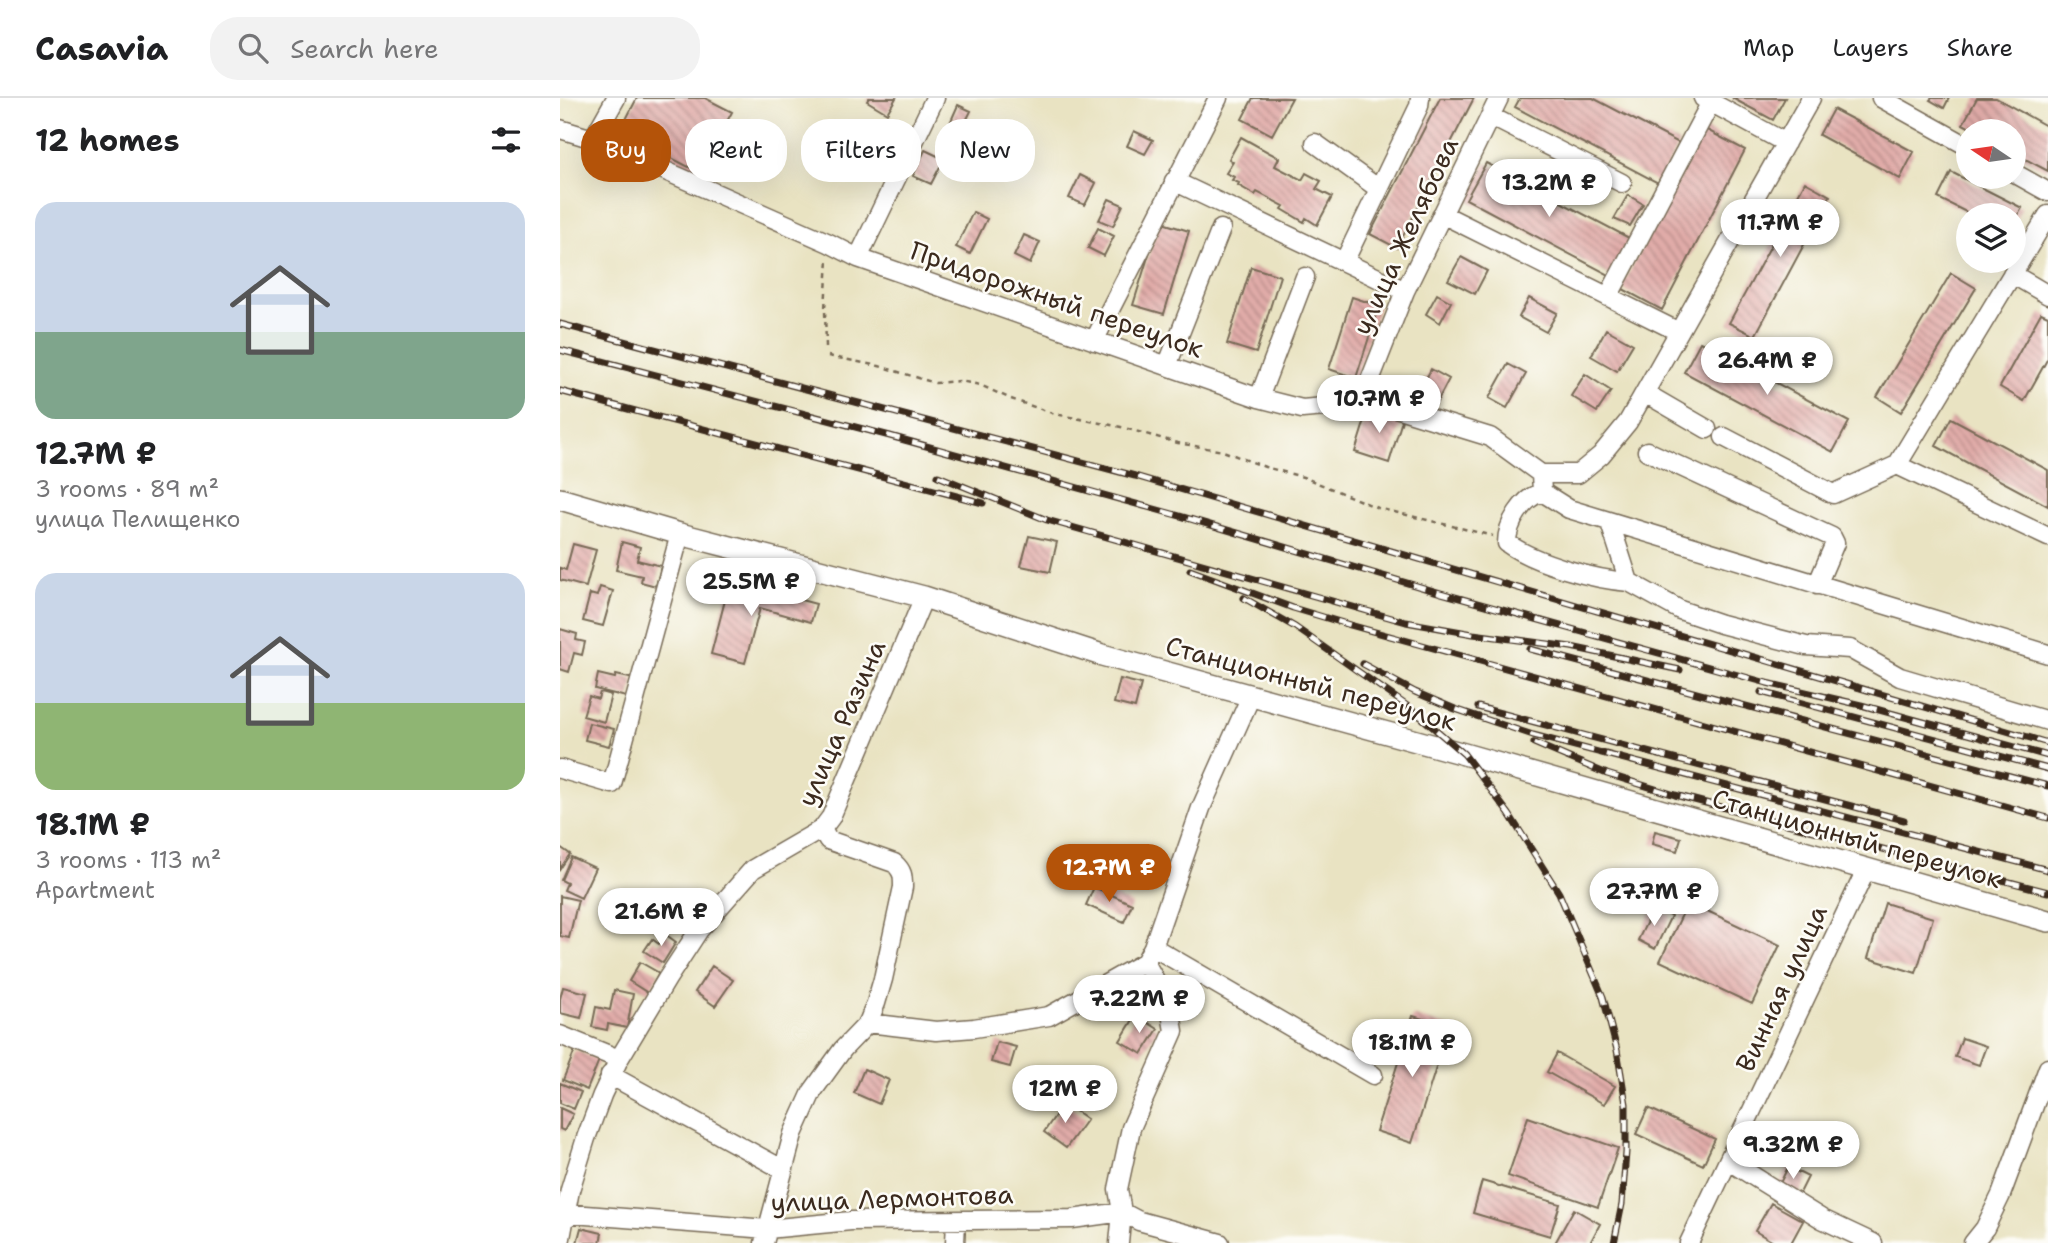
<!DOCTYPE html>
<html lang="en">
<head>
<meta charset="utf-8">
<style>
  body { margin:0; font-family:"Shantell Sans",sans-serif; background:#f2f2f2; color:#202124; height:100vh; display:flex; flex-direction:column; font-size:26px; white-space:nowrap }
  * { box-sizing:border-box; margin:0 }
  p { font-size:23px; color:#757577 }
  .icon { flex:none; width:38px; height:38px; fill:none; stroke:currentColor; stroke-width:2; stroke-linecap:round; stroke-linejoin:round }
  .map { position:relative; flex:1; overflow:hidden }
  .side { display:flex; flex-direction:column; background:#fff; width:560px }
  .side>* { flex:none }
  .top-card { position:absolute; left:21px; top:21px; width:665px; height:63px; display:flex; gap:14px }
  .needle { width:46px; rotate:283deg }
  .fabs { position:absolute; left:1396px; top:21px; display:grid; gap:14px }
  .fabs a { display:grid; place-items:center; width:70px; height:70px; border-radius:50%; background:#fff; box-shadow:0 7px 28px #0002; font-size:35px }
  .price { position:absolute; translate:-50% -60px; padding:0 16px; border-radius:24px; background:#fff; color:#222; font-size:23px; line-height:46px; filter:drop-shadow(0 2px 4px #0008) }
  .price::after { content:''; position:absolute; left:50%; top:42px; width:21px; height:16px; margin-left:-10px; background:inherit; clip-path:polygon(0 0,100% 0,50% 100%) }
  .price.active { background:#b45309; color:#fff }
  ul { padding:0; list-style:none }
  li { display:grid; align-content:center; gap:14px; height:371px; padding:0 35px }
  li span { display:grid; place-items:center; height:217px; border-radius:21px; color:#555 }
  li>.icon { margin-inline-start:auto }
  span .icon { width:126px; height:126px; fill:#fffc; stroke-width:1 }
  li b { font-size:30px }
  h2 { display:flex; justify-content:space-between; align-items:center; height:84px; padding:0 35px; font-size:30px }
  .pill { padding:0 24px; border-radius:28px; background:#fff; box-shadow:0 7px 28px #0002; font-size:24px; line-height:63px }
  .pill.active { background:#b45309; color:#fff }
  header { display:flex; align-items:center; gap:42px; box-sizing:border-box; height:98px; padding:0 35px; background:#fff; border-bottom:2px solid #e0e0e0 }
  header strong { font-size:33px }
  nav { display:flex; gap:38px; margin-inline-start:auto; font-size:24px }
  .search { width:490px; height:63px; background:#f2f2f2; display:flex; align-items:center; gap:18px; box-sizing:border-box; padding:0 24px; border-radius:28px; color:#757577; font-size:26px }
  main { display:flex; flex:1; min-height:0 }
  .map>svg:first-child { display:block }
  .building { fill:url(#building-back-hatch) }
  .lines { fill:none; stroke-linecap:round; stroke-linejoin:round }
  .minor-casing { stroke:#786b57; stroke-width:21 }
  .major-casing { stroke:#786b57; stroke-width:24 }
  .path { stroke:#786b57; stroke-width:2.5; stroke-dasharray:5 5; stroke-linecap:butt }
  .minor { stroke:#fff; stroke-width:18 }
  .major { stroke:#fff; stroke-width:21 }
  .rail-casing { stroke:#3b2a1e; stroke-width:7 }
  .rail { stroke:#fdfcf7; stroke-width:4.5; stroke-dasharray:13; stroke-linecap:butt }
  .labels { text-anchor:middle; dominant-baseline:central; stroke-width:5; stroke-linejoin:round; paint-order:stroke }
  .street-label { font-size:26px; fill:#3b2a1e; stroke:#fdfcf7 }
</style>
</head>
<body>
<header>
<strong>Casavia</strong>
<div class="search"><svg class="icon" aria-label="search" viewBox="0 0 24 24"><circle cx="10" cy="10" r="6"/><path d="M15 15l6 6"/></svg>Search here</div>
<nav><a>Map</a><a>Layers</a><a>Share</a></nav>
</header>
<main>
<section class="side">
<h2>12 homes<svg class="icon" aria-label="filters" viewBox="0 0 24 24"><path d="M4 7h16M4 17h16"/><circle cx="9" cy="7" r="2"/><circle cx="15" cy="17" r="2"/></svg></h2>
<ul>
<li><span style="background:linear-gradient(#c9d6e8 60%,#7fa58c 0)"><svg class="icon" aria-label="home" viewBox="0 0 24 24"><path d="M3 11l9-7 9 7M6 9v11h12V9"/></svg></span><div><b>12.7M ₽</b><p>3 rooms · 89 m²</p><p>улица Пелищенко</p></div></li>
<li><span style="background:linear-gradient(#c9d6e8 60%,#8fb573 0)"><svg class="icon" aria-label="home" viewBox="0 0 24 24"><path d="M3 11l9-7 9 7M6 9v11h12V9"/></svg></span><div><b>18.1M ₽</b><p>3 rooms · 113 m²</p><p>Apartment</p></div></li>
</ul>
</section>
<div class="map">
<svg width="1488" height="1145" viewBox="0 0 1488 1145">
  <defs>
    <pattern id="building-back-hatch" width="6" height="6" patternUnits="userSpaceOnUse" patternTransform="scale(1.75)"><rect width="6" height="6" fill="#e1aca9"/><path d="M-1 5l2 2M0 0l6 6M5-1l2 2" fill="none" stroke="#b88c89"/></pattern>
  </defs>
  <rect width="100%" height="100%" fill="#fdfcf7"/>
  <filter id="ink" filterUnits="userSpaceOnUse"><feTurbulence type="fractalNoise" baseFrequency=".0143" numOctaves="2"/><feDisplacementMap in="SourceGraphic" scale="14" xChannelSelector="R" yChannelSelector="G"/><feConvolveMatrix kernelMatrix="1 2 1 2 8 2 1 2 1" color-interpolation-filters="sRGB"/></filter>
  <filter id="wash" filterUnits="userSpaceOnUse"><feTurbulence type="fractalNoise" baseFrequency=".00686" numOctaves="4" result="noise"/><feDisplacementMap in="SourceGraphic" scale="28" xChannelSelector="R" yChannelSelector="G"/><feGaussianBlur stdDeviation="1.57" result="paint"/><feColorMatrix in="noise" values="0 0 0 0 0 0 0 0 0 0 0 0 0 0 0 0 0 1.4 0 .05"/><feComposite in="paint" operator="in"/></filter>
  <g filter="url(#wash)">
    <rect width="100%" height="100%" fill="#e9e3c2"/>
    <g id="blocks">
      <path class="building" d="M77,0H145L172,14L140,75L60,33Z
        M309,0H336L327,15L307,3Z
        M693,0H732L712,37L682,21Z
        M880,0H914L837,150L810,136Z
        M960,0H1033L1119,45L1098,85L955,9Z
        M1172,0H1225L1213,22Z
        M1372,0H1389L1384,10L1370,2Z
        M1417,0H1436L1488,29V73L1454,55V33H1416L1403,26Z
        M398,7L411,13L402,31L390,25Z
        M1273,11L1354,54L1340,81L1259,37Z
        M1145,31L1185,52L1102,212L1061,190Z
        M574,33L593,42L585,56L567,48Z
        M681,39L719,60L715,68L742,82L746,75L761,83L756,91L772,99L757,127L746,120L744,124L722,111L724,108L697,94L695,97L678,87L679,85L672,82L674,79L666,75L673,64L669,61Z
        M409,43L425,50L419,63L404,55Z
        M365,52L384,61L371,86L353,78Z
        M926,65L1071,141L1051,178L906,101Z
        M1391,74L1462,110L1454,124V117H1412L1378,100Z
        M520,77L536,85L525,107L509,100Z
        M1245,84L1270,98L1195,238L1169,225Z
        M1068,97L1083,106L1070,128L1054,121Z
        M549,101L563,107L553,128L539,122Z
        M413,114L427,121L410,156L396,149Z
        M599,124L629,133L604,216L573,207Z
        M538,130L554,138L544,158L528,150Z
        M464,137L480,144L470,166L454,158Z
        M901,159L927,173L915,196L888,182Z
        M691,169L720,178L696,255L667,246Z
        M1391,175L1416,190L1341,314L1317,299Z
        M877,196L891,204L880,225L866,216Z
        M792,199L819,208L796,280L769,271Z
        M969,200L997,215L986,234L959,219Z
        M1481,215L1488,218V260L1464,303L1440,289Z
        M1046,231L1073,246L1057,273L1031,258Z
        M1140,244L1289,324L1273,354L1124,274Z
        M948,266L966,276L947,310L929,300Z
        M871,271L889,281L876,306L858,296Z
        M1025,276L1051,293L1037,314L1011,298Z
        M809,309L843,319L829,365L795,354Z
        M1391,320L1488,372V408L1376,348Z
        M469,438L497,444L490,474L461,468Z
        M62,444L80,449L77,462L101,468L96,488L81,484L82,478L56,472Z
        M13,446L36,452L26,489L0,482V470L6,472Z
        M170,483L256,506L251,524L200,510L185,565L151,556Z
        M40,489L53,493L43,528L23,523L30,496L37,498Z
        M0,531L17,536L16,542L25,544L22,557L14,555L9,574L0,571Z
        M38,576L55,580L56,577L74,581L70,600L35,591Z
        M560,581L581,586L575,610L554,605Z
        M40,594L51,597L44,624L23,618L29,598L38,601Z
        M29,625L54,631L49,648L25,642Z
        M1095,733L1121,740L1117,753L1092,746Z
        M0,749L10,756L0,771Z
        M11,759L35,770L21,800L4,792L7,785L1,782Z
        M534,789L572,806L564,824L526,807Z
        M0,798L18,802L9,840L0,838Z
        M1128,804L1220,847L1192,906L1100,863Z
        M1325,805L1373,820L1356,875L1308,860Z
        M1094,809L1111,818L1095,851L1078,842Z
        M105,836L116,844L103,865L84,853L92,841L99,846Z
        M80,864L99,875L88,895L69,883Z
        M152,868L173,882L155,908L135,894Z
        M3,889L27,895L21,920L0,915V901Z
        M54,892L73,896L67,930L48,926L47,932L32,929L36,909L50,912Z
        M576,917L598,931L582,956L560,943Z
        M853,918L889,929L852,1045L816,1033Z
        M1402,940L1426,948L1419,967L1395,959Z
        M437,944L456,949L450,969L431,964Z
        M15,952L39,962L27,992L3,982Z
        M997,955L1055,988L1044,1006L987,974Z
        M304,971L329,982L319,1006L294,995Z
        M0,985L21,994L14,1011L0,1005Z
        M504,1005L527,1021L506,1050L484,1034Z
        M0,1010L13,1016L4,1033L0,1031Z
        M1088,1010L1155,1041L1143,1067L1076,1036Z
        M968,1019L1058,1050L1038,1109L948,1078Z
        M1228,1069L1248,1079L1239,1097L1219,1087Z
        M922,1083L1000,1106L990,1138L913,1115Z
        M1211,1105L1243,1123L1231,1145H1215L1195,1133Z
        M1014,1111L1040,1126L1030,1145H995Z
        M21,1130L42,1135L40,1145H17Z"/>
    </g>
  </g>
  <g filter="url(#ink)">
    <use href="#blocks" fill-opacity="0" stroke="#786b57" stroke-width="2"/>
    <g class="lines">
      <defs>
        <path id="minor" d="M1143,0L1226,45
          M1321,0L1409,49
          M930,18L1062,85
          M0,31L33,41L269,145L298,160L699,300L742,311L765,309L803,300L930,339L981,376
          M33,41L56,0
          M755,45L819,91
          M1454,75L1488,94
          M614,83L845,193
          M882,116L1119,234
          M1488,117L1337,367L1488,439
          M298,160L375,0
          M784,164L859,8L860,0
          M1452,176L1488,197
          M1048,199L1151,4
          M534,243L658,0
          M607,268L661,131
          M1085,295L1147,331
          M699,300L745,179
          M803,300L845,193L939,0
          M1164,339L1273,396L1337,367
          M1087,353L1272,439L1275,445L1257,487
          M981,376L982,394L1009,411L1488,556
          M981,376H1018L1041,357L1068,324L1251,0
          M982,394C963,400 947,425 947,445C974,465 1036,482 1069,484
          M1050,425L1069,484L1120,512L1161,526L1246,548L1290,551L1340,579L1488,623
          M0,671L52,686L120,436
          M593,849L813,977
          M308,925L376,933L414,930L489,918L585,864
          M0,937L59,961
          M50,977L222,1071
          M1169,1063L1262,1121L1313,1145
          M0,1115L207,1131L291,1123L512,1121L562,1114L579,1123L660,1145
          M0,1145L10,1092L26,1040L42,997L59,961L107,881L139,832L193,771L262,731L271,719L364,499
          M204,1145L233,1036L252,994L283,951L308,925L316,905L323,881L343,789C343,778 343,773 334,765L268,742L262,731
          M395,1145L396,1123
          M559,1145L562,1114L558,1091L571,1030L614,933L610,909L585,864L593,849L641,710L691,598
          M1129,1145L1306,772
          M1413,1145L1425,1130L1441,1097L1488,970"/>
        <path id="major" d="M0,401L120,436L364,499L542,557L904,656L1488,823"/>
      </defs>
      <use href="#minor" class="minor-casing"/>
      <use href="#major" class="major-casing"/>
      <path class="path" d="M266,249L265,211L268,161
        M268,258L319,268L375,285L400,283L420,287L451,301L495,316L561,329L618,345L663,353L705,369L743,379L818,410L933,438"/>
      <use href="#minor" class="minor"/>
      <use href="#major" class="major"/>
      <defs>
        <path id="rail" d="M0,226L575,378L1488,645
          M0,252L330,338L620,418L881,495L1207,585L1301,607L1488,658
          M0,293L423,405
          M378,378L487,422L846,524L913,536L1011,549L1120,572
          M630,472L733,510L790,527L1488,720
          M684,500L735,529L853,612L904,656L949,716L999,795L1043,899L1057,952L1066,1006V1054L1062,1106L1054,1145
          M970,551L1488,688
          M803,566L855,594L895,611L973,637L1488,772
          M1201,594L1488,671
          M918,609L1344,722
          M974,645L1047,676L1115,697L1488,794"/>
      </defs>
      <use href="#rail" class="rail-casing"/>
      <use href="#rail" class="rail"/>
    </g>
  </g>
  <g class="labels">
    <g class="street-label">
      <text transform="translate(845 138) rotate(-65)">улица Желябова</text>
      <text transform="translate(497 201) rotate(19)">Придорожный переулок</text>
      <text transform="translate(751 585) rotate(15)">Станционный переулок</text>
      <text transform="translate(281 625) rotate(-66)">улица Разина</text>
      <text transform="translate(1297 740) rotate(16)">Станционный переулок</text>
      <text transform="translate(1221 890) rotate(-65)">Винная улица</text>
      <text transform="translate(332 1100) rotate(-2)">улица Лермонтова</text>
    </g>
  </g>
</svg>
<div class="fabs">
<a><svg class="needle" viewBox="-14 -14 28 28"><path d="M0-13l5 13h-10z" fill="#e53935"/><path d="M0 13l5-13h-10z" fill="#757577"/></svg></a>
<a><svg class="icon" aria-label="layers" viewBox="0 0 24 24"><path d="M12 4l9 5-9 5-9-5zM3 14l9 5 9-5"/></svg></a>
</div>
<b class="price" style="left:989px;top:121px">13.2M ₽</b>
<b class="price" style="left:1220px;top:161px">11.7M ₽</b>
<b class="price" style="left:1207px;top:299px">26.4M ₽</b>
<b class="price" style="left:819px;top:337px">10.7M ₽</b>
<b class="price" style="left:191px;top:520px">25.5M ₽</b>
<b class="price active" style="left:549px;top:806px">12.7M ₽</b>
<b class="price" style="left:1094px;top:830px">27.7M ₽</b>
<b class="price" style="left:101px;top:850px">21.6M ₽</b>
<b class="price" style="left:579px;top:937px">7.22M ₽</b>
<b class="price" style="left:852px;top:981px">18.1M ₽</b>
<b class="price" style="left:505px;top:1027px">12M ₽</b>
<b class="price" style="left:1233px;top:1083px">9.32M ₽</b>
<div class="top-card">
<a class="pill active">Buy</a>
<a class="pill">Rent</a>
<a class="pill">Filters</a>
<a class="pill">New</a>
</div>
</div>
</main>
</body>
</html>
